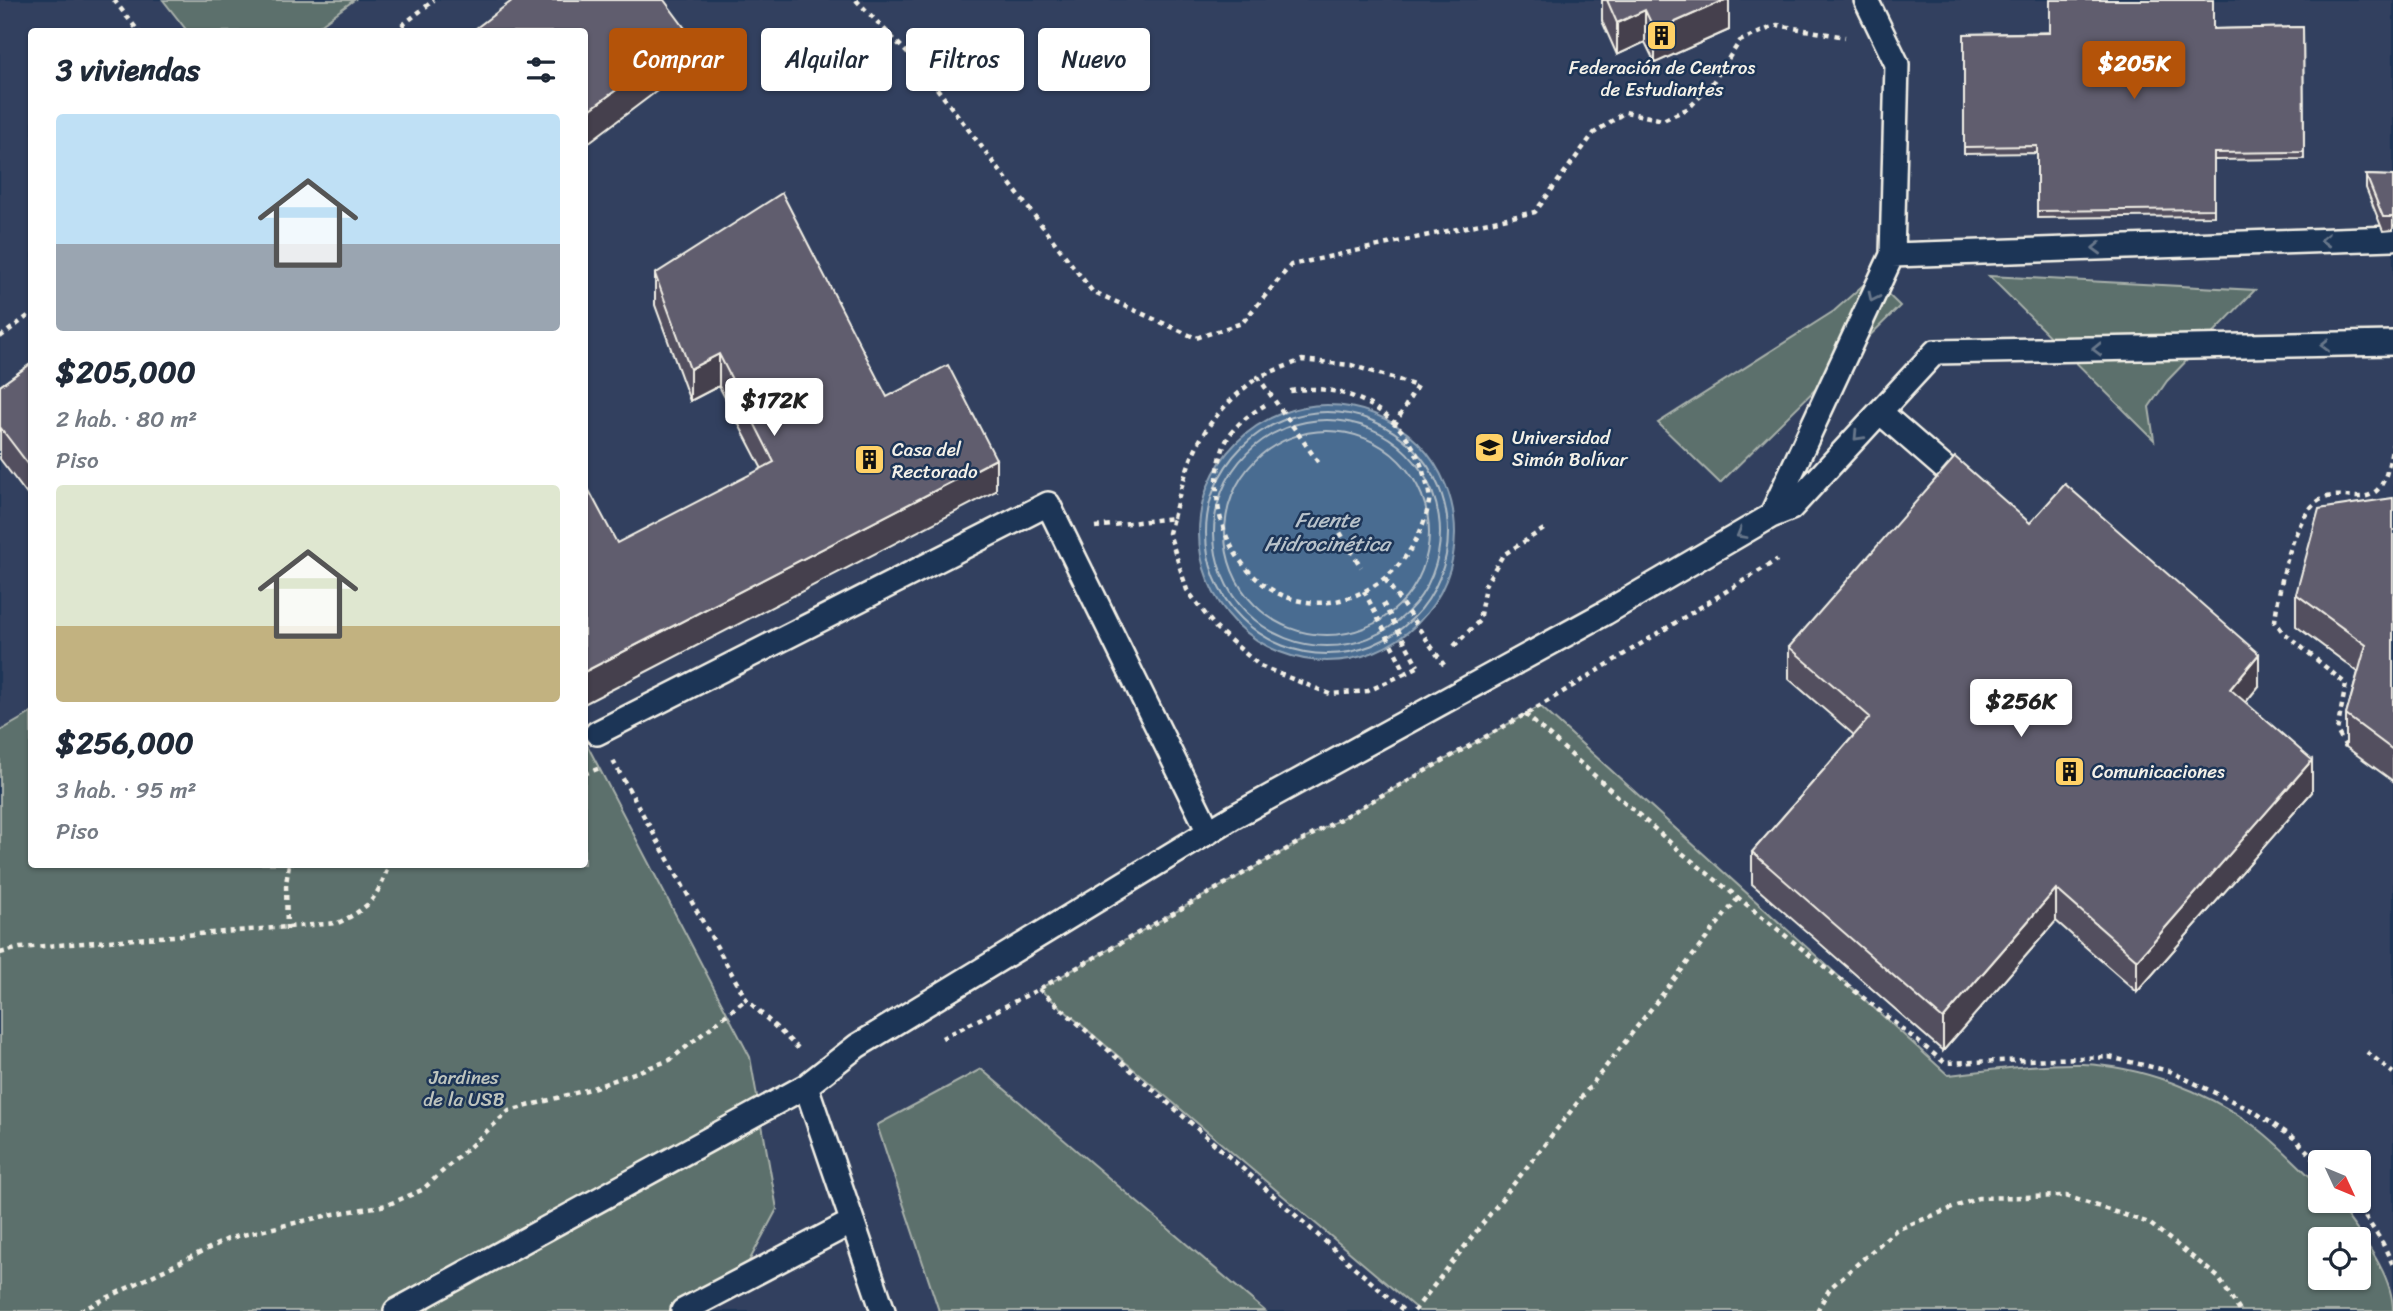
<!DOCTYPE html>
<html lang="es">
<head>
<meta charset="utf-8">
<style>
  body { margin:0; font-family:Sriracha,sans-serif; background:#f6f6f7; color:#1f2937; height:100vh; display:flex; flex-direction:column; font-size:26px; white-space:nowrap }
  * { box-sizing:border-box; margin:0 }
  p { font-size:23px; color:#747a83 }
  .icon { flex:none; width:38px; height:38px; fill:none; stroke:currentColor; stroke-width:2; stroke-linecap:round; stroke-linejoin:round }
  .map { position:relative; flex:1; overflow:hidden }
  .drawer { position:absolute; left:28px; top:28px; width:560px; height:840px; display:flex; flex-direction:column; background:#fff; border-radius:7px; box-shadow:0 2px 5px #0004 }
  .drawer>* { flex:none }
  .top-card { position:absolute; left:609px; top:28px; width:665px; height:63px; display:flex; gap:14px }
  .needle { width:46px; rotate:134deg }
  .buttons { position:absolute; left:2308px; top:1150px; display:grid; gap:14px }
  .buttons a { display:grid; place-items:center; width:63px; height:63px; border-radius:7px; background:#fff; box-shadow:0 2px 5px #0004; font-size:35px }
  .price { position:absolute; translate:-50% -60px; padding:0 16px; border-radius:7px; background:#fff; color:#222; font-size:23px; line-height:46px; filter:drop-shadow(0 2px 4px #0008) }
  .price::after { content:''; position:absolute; left:50%; top:42px; width:21px; height:16px; margin-left:-10px; background:inherit; clip-path:polygon(0 0,100% 0,50% 100%) }
  .price.active { background:#b45309; color:#fff }
  ul { padding:0; list-style:none }
  li { display:grid; align-content:center; gap:14px; height:371px; padding:0 28px }
  li span { display:grid; place-items:center; height:217px; border-radius:7px; color:#555 }
  li>.icon { margin-inline-start:auto }
  span .icon { width:126px; height:126px; fill:#fffc; stroke-width:1 }
  li b { font-size:30px }
  h2 { display:flex; justify-content:space-between; align-items:center; height:84px; padding:0 28px; font-size:30px }
  .pill { padding:0 24px; border-radius:7px; background:#fff; box-shadow:0 2px 5px #0004; font-size:24px; line-height:63px }
  .pill.active { background:#b45309; color:#fff }
  .map>svg:first-child { display:block }
  .built { fill:#31415e; fill-rule:evenodd }
  .green { fill:#5b706c; stroke:#a8b0aa; stroke-width:2; fill-rule:evenodd }
  .water { fill:#4a6c91; stroke:#8ea1b4; stroke-width:2 }
  .lines { fill:none; stroke-linecap:round; stroke-linejoin:round }
  .shore { stroke:#b0bcc5; stroke-width:2 }
  .service-casing { stroke:#f4f1e8; stroke-width:28 }
  .path { stroke:#f4f1e8; stroke-width:4.5; stroke-dasharray:5 5; stroke-linecap:butt }
  .service { stroke:#1d3557; stroke-width:23 }
  .wall { fill:#53505f; stroke:#f4f1e8; stroke-width:2 }
  .shaded-wall { fill:#44414d; stroke:#f4f1e8; stroke-width:2 }
  .building { fill:#615d6e; stroke:#f4f1e8; stroke-width:2 }
  .oneway { stroke:#68778a }
  .labels { text-anchor:middle; dominant-baseline:central; stroke-width:5; stroke-linejoin:round; paint-order:stroke }
  .poi-label { font-size:19px; fill:#f4f1e8; stroke:#1d3557; text-anchor:start }
  .park-label { font-size:19px; fill:#bec4bd; stroke:#1d3557 }
  .water-label { font-size:21px; font-style:italic; fill:#b8c2ca; stroke:#1d3557 }
</style>
</head>
<body>
<div class="map">
<svg width="2393" height="1311" viewBox="0 0 2393 1311">
  <rect width="100%" height="100%" fill="#1d3557"/>
  <filter id="ink" filterUnits="userSpaceOnUse"><feTurbulence type="fractalNoise" baseFrequency=".0143" numOctaves="2"/><feDisplacementMap in="SourceGraphic" scale="14" xChannelSelector="R" yChannelSelector="G"/><feConvolveMatrix kernelMatrix="1 2 1 2 8 2 1 2 1" color-interpolation-filters="sRGB"/></filter>
  <g filter="url(#ink)">
    <path class="built" d="M0,0H2393V1311H0ZM32,32H584V864H32ZM2320,1162H2359V1200H2320ZM2320,1239H2359V1278H2320Z"/>
    <path class="green" d="M163,0H354L312,31L188,32Z
      M1989,276L2255,290L2167,381L2149,407L2154,440Z
      M1871,278L1900,306L1720,483L1658,423L1834,311Z
      M1540,706L1948,1075C1993,1070 2037,1063 2082,1064C2141,1066 2205,1091 2253,1125C2277,1142 2298,1166 2320,1186V1200L2336,1201C2357,1232 2393,1271 2393,1311H1419L1039,989ZM2320,1239H2359V1278H2320Z
      M31,713L32,864H584L585,741L750,1057L777,1209L732,1293L697,1311H0V731Z
      M981,1069L1265,1311H939L877,1125Z"/>
    <path class="water" d="M1199 533a128 128 0 1 1 256 0a128 128 0 1 1-256 0Z"/>
    <g class="lines">
      <path class="shore" d="M1206 533a121 121 0 1 1 242 0a121 121 0 1 1-242 0Z
        M1214 533a113 113 0 1 1 226 0a113 113 0 1 1-226 0Z
        M1225 533a102 102 0 1 1 204 0a102 102 0 1 1-204 0Z"/>
      <defs>
        <path id="service" d="M1866,0L1897,64L1892,255
          M1880,412L1957,479
          M1771,516L1791,508L1935,352L2393,343
          M597,733L1048,504L1209,832
          M806,1086L883,1311
          M396,1311L806,1086L857,1046L1233,817L1605,613L1771,516L1892,255L2393,238
          M683,1311L852,1222"/>
      </defs>
      <use href="#service" class="service-casing"/>
      <path class="path" d="M114,0L139,32
        M856,0L919,65L1092,291L1196,338L1242,323L1291,265L1535,212L1594,133L1625,112L1663,120L1689,108L1711,85L1740,41L1777,25L1845,37
        M394,32L434,0
        M0,337L32,313
        M1265,405C1249,415 1231,427 1224,446C1191,539 1277,643 1372,587C1402,569 1423,537 1429,502C1431,493 1425,480 1423,471C1407,414 1344,378 1286,392
        M1318,462L1258,377L1302,360L1351,365L1417,386L1394,426
        M1173,518C1191,449 1201,422 1258,377
        M1335,524L1361,567
        M1095,527L1173,518L1169,533L1187,590L1216,628L1260,666L1330,694L1368,691L1406,673
        M1385,579L1444,665
        M1364,591L1406,673L1421,665
        M1383,603L1418,666
        M1454,646L1479,621L1485,585L1503,555L1547,527
        M1525,714L1682,853L1945,1063L2109,1057L2169,1071L2253,1111L2294,1138L2320,1164
        M2346,747L2337,731L2346,684L2282,631L2275,621C2278,592 2293,512 2322,499C2336,493 2345,497 2359,497C2387,497 2388,465 2393,444
        M613,761L746,999L798,1048
        M584,774L600,768
        M287,930L286,884L289,864
        M0,953L20,948L338,923C370,907 377,899 389,864
        M1039,989L1404,1311
        M942,1038L1039,989L1540,706L1777,560
        M2367,1052L2393,1073
        M2354,1200L2382,1242L2393,1265
        M80,1311L230,1238L334,1214L387,1205L422,1190L509,1111L590,1089L670,1060L746,999
        M1414,1311L1738,898
        M1817,1311L1830,1288L1896,1230L1978,1198L2066,1196L2149,1223L2218,1277L2240,1311"/>
      <use href="#service" class="service"/>
    </g>
    <path class="wall" d="M1602,0H1729V30L1655,63L1645,42L1617,55L1602,21Z
      M2303,27L2304,159L2214,160V216L2037,218V153L1964,154V34Z
      M2366,175L2393,176V230L2383,231L2366,188Z
      M655,274L887,397L996,491L762,469L719,386L690,401L655,305Z
      M32,363V501L0,459V386Z
      M2393,498V781L2346,747V715L2358,672L2296,626V594Z
      M2030,523L2259,686L2246,702L2312,792L2137,992L2056,921L1943,1051L1752,884V852L1854,735L1789,679V647Z"/>
    <path class="shaded-wall" d="M1725,0H1729V30L1655,63V31Z
      M1645,10V42L1617,55V23Z
      M690,35V66L584,146V114Z
      M719,354V386L690,401V369Z
      M996,459V491L584,704V672Z
      M2259,654V686L2230,721V689Z
      M2312,760V792L2137,992V960Z
      M2056,889V921L1943,1051V1019Z"/>
    <path class="building" d="M513,0H664L690,35L584,114V32H471Z
      M1607,0H1725L1655,31L1645,10L1617,23Z
      M2050,0H2213V29L2303,27L2304,152L2214,153V209L2037,211V146L1964,147V34L2050,33Z
      M2366,175L2393,176V217H2383Z
      M782,193L887,397L948,365L996,459L584,672V481L617,543L774,462L719,354L690,369L655,274Z
      M32,363V469L0,427V386Z
      M1955,457L2030,523L2065,484L2259,654L2230,689L2312,760L2137,960L2056,889L1943,1019L1752,852L1870,717L1789,647Z
      M2393,498V750L2346,715L2366,645L2296,594L2319,509Z"/>
    <defs><path id="oneway-chevron" d="M-2-3.5L2.5 0L-2 3.5" fill="none" stroke-width="1.6" stroke-linecap="round" stroke-linejoin="round" transform="scale(1.75)"/></defs>
    <g class="oneway">
      <use href="#oneway-chevron" transform="translate(2325 240) rotate(178)"/>
      <use href="#oneway-chevron" transform="translate(2097 248) rotate(178)"/>
      <use href="#oneway-chevron" transform="translate(1873 297) rotate(115)"/>
      <use href="#oneway-chevron" transform="translate(2325 345) rotate(179)"/>
      <use href="#oneway-chevron" transform="translate(2097 349) rotate(179)"/>
      <use href="#oneway-chevron" transform="translate(1858 436) rotate(133)"/>
      <use href="#oneway-chevron" transform="translate(1741 534) rotate(150)"/>
    </g>
  </g>
  <defs>
    <symbol id="building-square" viewBox="-11 -11 22 22"><rect x="-9" y="-9" width="18" height="18" rx="4" fill="#ffd166" stroke="#1d3557"/><path d="M-4-6H4V6H1V3H-1V6H-4ZM-2.5-4.3h1.7v1.8h-1.7ZM.8-4.3h1.7v1.8H.8ZM-2.5-1h1.7V.8h-1.7ZM.8-1h1.7V.8H.8Z" fill="#111"/></symbol>
    <symbol id="university-square" viewBox="-11 -11 22 22"><rect x="-9" y="-9" width="18" height="18" rx="4" fill="#ffd166" stroke="#1d3557"/><path d="M0-5L7-2L0 1L-7-2ZM-4 1L0 2.5L4 1V4Q0 6-4 4Z" fill="#111"/></symbol>
  </defs>
  <g fill-rule="evenodd">
    <use href="#building-square" x="1644" y="18" width="35" height="35"/>
    <use href="#university-square" x="1472" y="430" width="35" height="35"/>
    <use href="#building-square" x="852" y="442" width="35" height="35"/>
    <use href="#building-square" x="2052" y="754" width="35" height="35"/>
  </g>
  <g class="labels">
    <g class="poi-label">
      <text x="1662" y="67" text-anchor="middle">Federación de Centros<tspan x="1662" dy="22">de Estudiantes</tspan></text>
      <text x="1512" y="437">Universidad<tspan x="1512" dy="22">Simón Bolívar</tspan></text>
      <text x="892" y="449">Casa del<tspan x="892" dy="22">Rectorado</tspan></text>
      <text x="2092" y="771">Comunicaciones</text>
    </g>
    <g class="park-label">
      <text x="464" y="1077">Jardines<tspan x="464" dy="22">de la USB</tspan></text>
    </g>
    <g class="water-label">
      <text x="1327" y="520">Fuente<tspan x="1327" dy="24">Hidrocinética</tspan></text>
    </g>
  </g>
</svg>
<div class="buttons">
<a><svg class="needle" viewBox="-14 -14 28 28"><path d="M0-13l5 13h-10z" fill="#e53935"/><path d="M0 13l5-13h-10z" fill="#747a83"/></svg></a>
<a><svg class="icon" aria-label="locate" viewBox="0 0 24 24"><circle cx="12" cy="12" r="6"/><path d="M12 2v4M12 18v4M2 12h4M18 12h4"/></svg></a>
</div>
<b class="price active" style="left:2134px;top:101px">$205K</b>
<b class="price" style="left:774px;top:438px">$172K</b>
<b class="price" style="left:2021px;top:739px">$256K</b>
<div class="top-card">
<a class="pill active">Comprar</a>
<a class="pill">Alquilar</a>
<a class="pill">Filtros</a>
<a class="pill">Nuevo</a>
</div>
<section class="drawer">
<h2>3 viviendas<svg class="icon" aria-label="filters" viewBox="0 0 24 24"><path d="M4 7h16M4 17h16"/><circle cx="9" cy="7" r="2"/><circle cx="15" cy="17" r="2"/></svg></h2>
<ul>
<li><span style="background:linear-gradient(#bfe0f5 60%,#9aa5b1 0)"><svg class="icon" aria-label="home" viewBox="0 0 24 24"><path d="M3 11l9-7 9 7M6 9v11h12V9"/></svg></span><div><b>$205,000</b><p>2 hab. · 80 m²</p><p>Piso</p></div></li>
<li><span style="background:linear-gradient(#dfe7d0 65%,#c2b280 0)"><svg class="icon" aria-label="home" viewBox="0 0 24 24"><path d="M3 11l9-7 9 7M6 9v11h12V9"/></svg></span><div><b>$256,000</b><p>3 hab. · 95 m²</p><p>Piso</p></div></li>
</ul>
</section>
</div>
</body>
</html>
